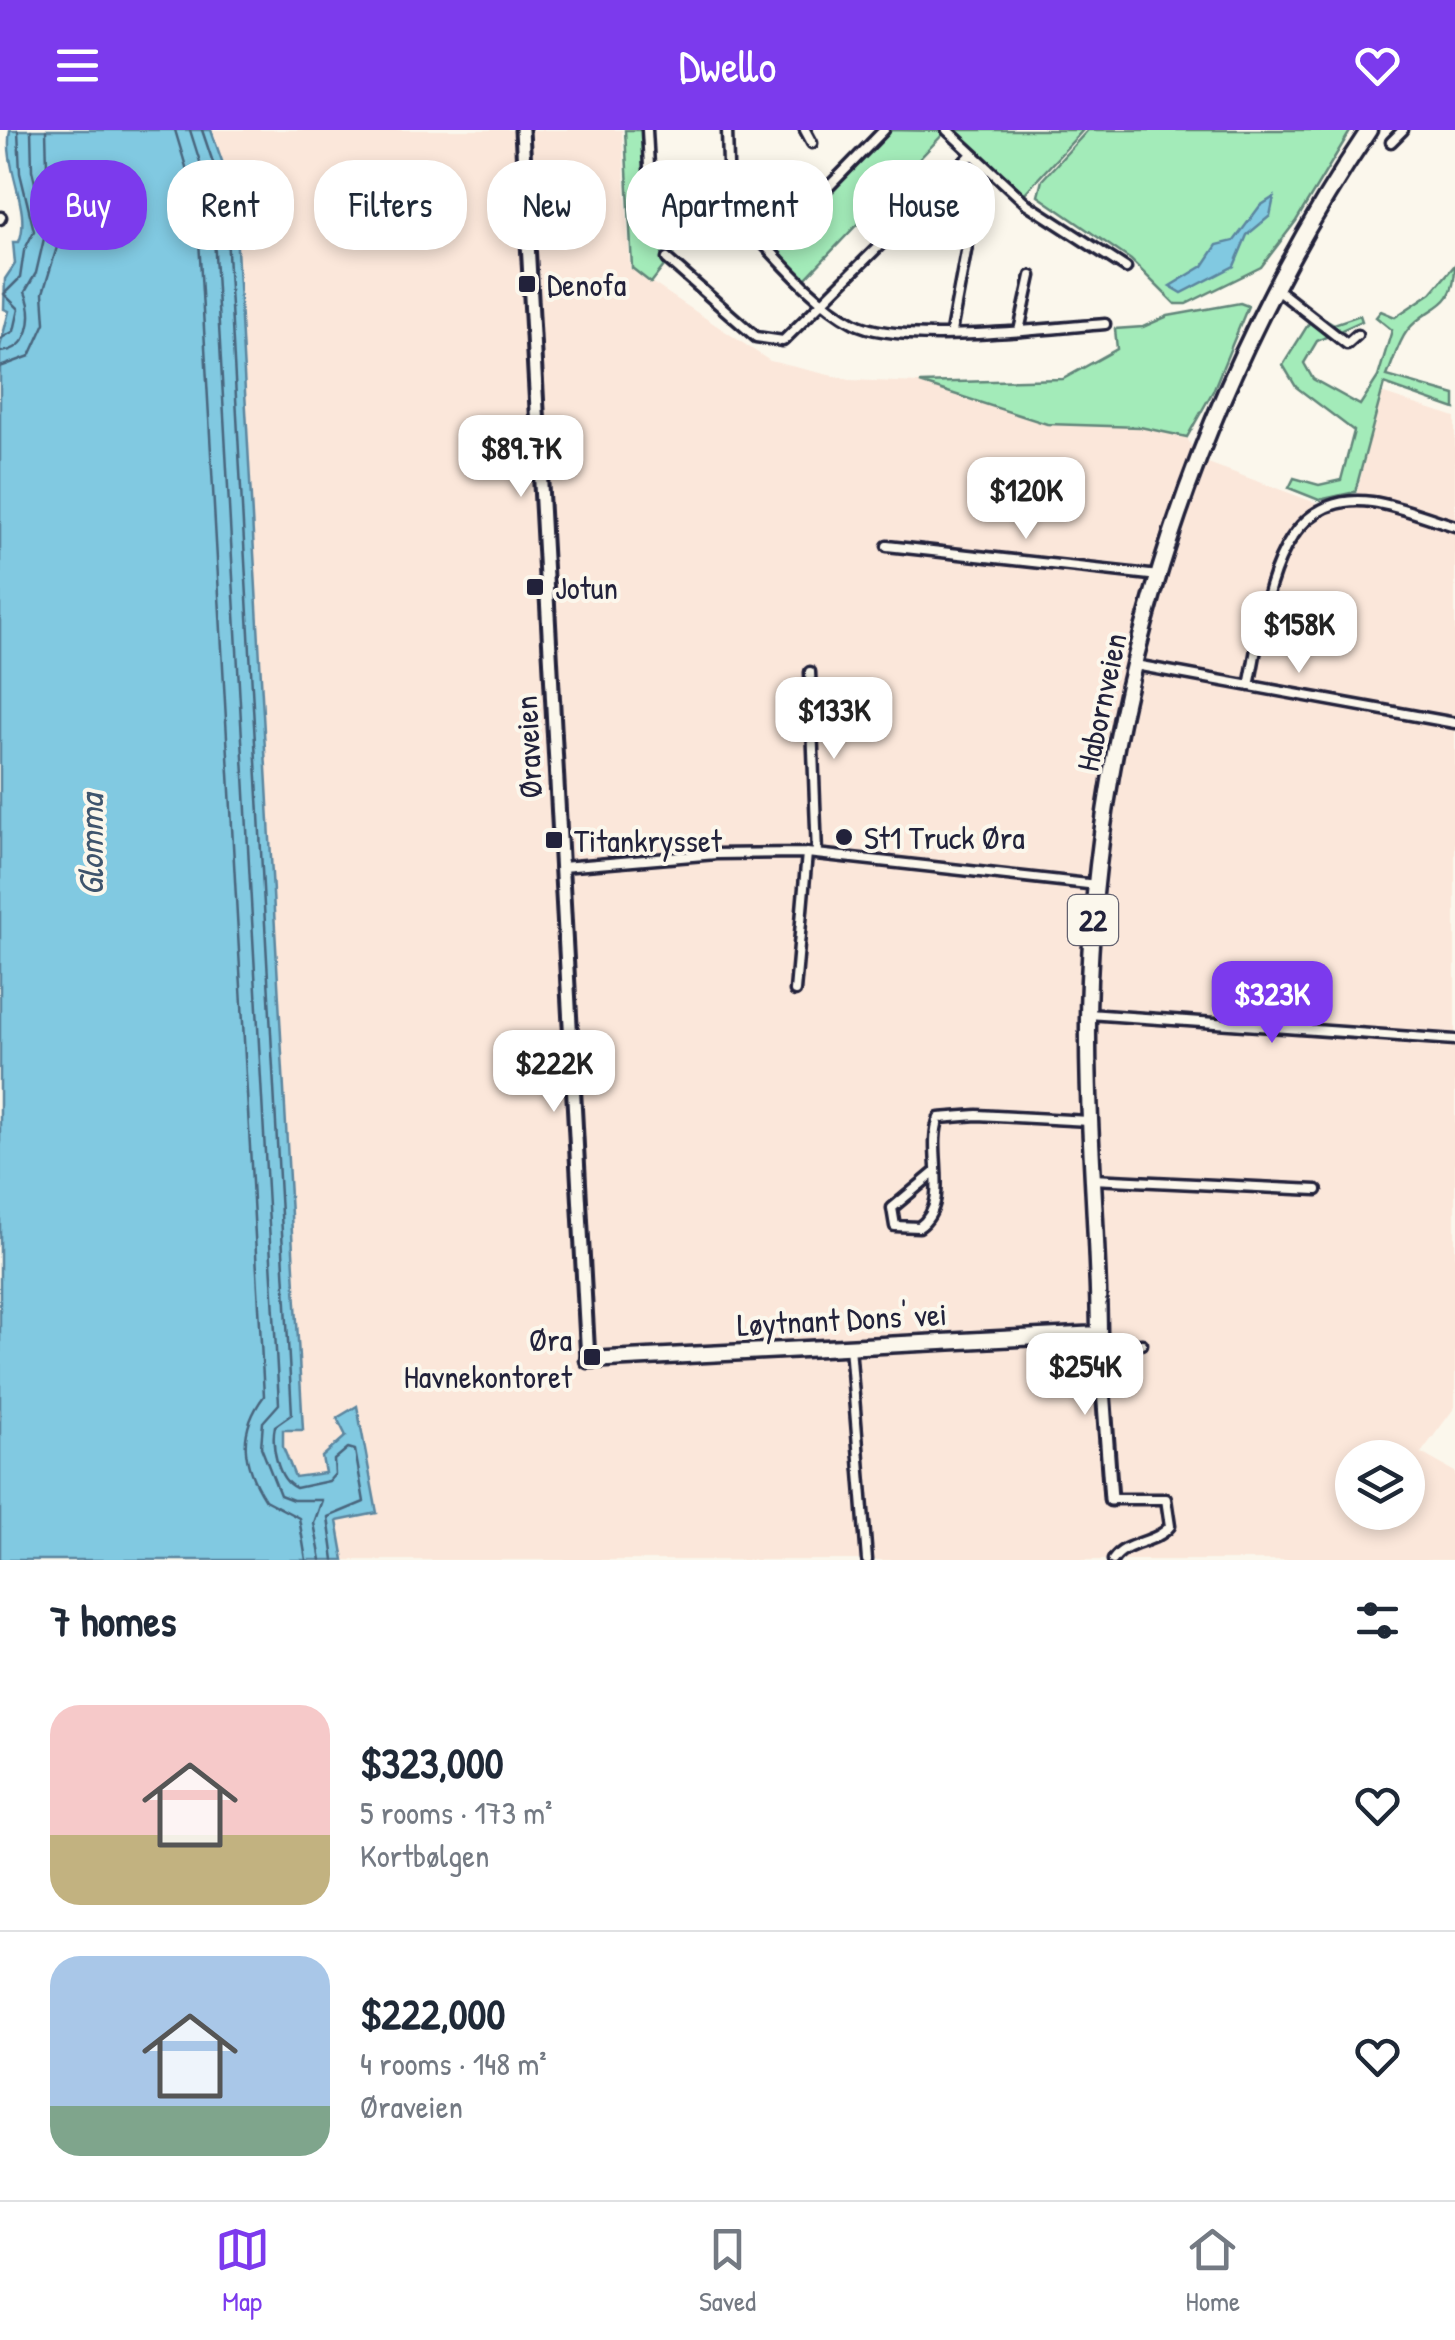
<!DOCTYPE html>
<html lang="en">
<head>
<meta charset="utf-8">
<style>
  body { margin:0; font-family:"Patrick Hand",sans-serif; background:#f2f2f3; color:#1f2937; height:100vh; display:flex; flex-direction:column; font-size:38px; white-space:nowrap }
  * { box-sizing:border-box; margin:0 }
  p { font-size:32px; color:#747a83 }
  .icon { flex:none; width:55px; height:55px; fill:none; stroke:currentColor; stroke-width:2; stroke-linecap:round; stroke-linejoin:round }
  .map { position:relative; height:1430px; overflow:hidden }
  .side { display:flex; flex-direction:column; background:#fff; flex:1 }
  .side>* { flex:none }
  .hud { position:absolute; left:30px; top:30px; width:1395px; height:90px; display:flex; gap:20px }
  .controls { position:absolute; left:1335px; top:1310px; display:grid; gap:20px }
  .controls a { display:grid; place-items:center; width:90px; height:90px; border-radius:50%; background:#fff; box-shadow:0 5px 15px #0003; font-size:50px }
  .price { position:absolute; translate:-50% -85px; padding:0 22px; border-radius:20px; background:#fff; color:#222; font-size:32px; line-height:65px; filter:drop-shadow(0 2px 5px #0008) }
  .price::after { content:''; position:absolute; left:50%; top:60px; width:30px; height:22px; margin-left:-15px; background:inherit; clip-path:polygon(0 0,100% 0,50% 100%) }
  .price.on { background:#7c3aed; color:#fff }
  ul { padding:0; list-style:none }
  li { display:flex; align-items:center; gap:30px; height:250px; padding:0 50px }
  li+li { border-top:2px solid #e0e1e3 }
  li span { display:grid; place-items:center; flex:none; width:280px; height:200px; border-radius:30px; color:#555 }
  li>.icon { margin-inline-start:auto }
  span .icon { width:120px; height:120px; fill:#fffc; stroke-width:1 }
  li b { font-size:42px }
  h2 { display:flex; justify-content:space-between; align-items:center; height:120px; padding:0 50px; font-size:42px }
  .chip { padding:0 35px; border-radius:40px; background:#fff; box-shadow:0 5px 15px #0003; font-size:35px; line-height:90px }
  .chip.on { background:#7c3aed; color:#fff }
  header { display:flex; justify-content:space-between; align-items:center; height:130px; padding:0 50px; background:#7c3aed; color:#fff; font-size:45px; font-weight:600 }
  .tab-bar { display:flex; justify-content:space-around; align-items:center; height:140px; border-top:2px solid #e0e1e3; background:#fff; font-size:28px; color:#747a83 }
  .tab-bar a { display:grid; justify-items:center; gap:5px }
  .tab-bar .on { color:#7c3aed }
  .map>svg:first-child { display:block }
  .built { fill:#fbe7da; fill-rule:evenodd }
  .green { fill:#a3ebb9; stroke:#62867a; stroke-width:2.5 }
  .water { fill:#81c9e1; stroke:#5b869f; stroke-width:2.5 }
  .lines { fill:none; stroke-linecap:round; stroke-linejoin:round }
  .shore { stroke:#48657d; stroke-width:2.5 }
  .street-casing { stroke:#22223b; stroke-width:15 }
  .secondary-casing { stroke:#22223b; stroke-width:19 }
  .highway-casing { stroke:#22223b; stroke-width:21 }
  .street { stroke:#fbf7ec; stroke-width:8 }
  .secondary { stroke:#fbf7ec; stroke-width:11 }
  .highway { stroke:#fbf7ec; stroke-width:14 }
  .poi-dot { fill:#22223b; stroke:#fbf7ec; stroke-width:4 }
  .labels { text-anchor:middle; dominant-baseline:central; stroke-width:8; stroke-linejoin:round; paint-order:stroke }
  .shield { fill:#fbf7ec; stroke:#636270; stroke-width:2.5 }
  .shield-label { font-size:30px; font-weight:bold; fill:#22223b }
  .poi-label { font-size:32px; fill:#22223b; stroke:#fbf7ec; text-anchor:start }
  .street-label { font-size:32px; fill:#22223b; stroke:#fbf7ec }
  .water-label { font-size:35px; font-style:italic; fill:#3e546d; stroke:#fbf7ec }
</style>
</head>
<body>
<header><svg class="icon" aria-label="menu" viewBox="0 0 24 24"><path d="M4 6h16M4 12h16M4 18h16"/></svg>Dwello<svg class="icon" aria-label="heart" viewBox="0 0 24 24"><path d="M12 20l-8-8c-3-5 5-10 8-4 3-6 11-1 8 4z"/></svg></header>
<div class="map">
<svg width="1455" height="1430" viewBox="0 0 1455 1430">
  <rect width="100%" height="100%" fill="#fbf7ec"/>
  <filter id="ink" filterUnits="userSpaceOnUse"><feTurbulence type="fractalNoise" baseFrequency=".01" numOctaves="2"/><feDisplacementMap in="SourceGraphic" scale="20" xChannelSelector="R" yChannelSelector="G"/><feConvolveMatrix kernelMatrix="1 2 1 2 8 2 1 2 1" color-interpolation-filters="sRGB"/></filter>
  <g filter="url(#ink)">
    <path class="built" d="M211,0H622L630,138L770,231L850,250L920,253L1047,294L1140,297L1187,307L1195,325L1208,333L1319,374L1356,366L1381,263L1455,287V1277L1421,1323L1455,1342V1430H344L337,1390L376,1383L357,1277L337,1288L347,1306L322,1327L325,1343L294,1347L283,1317V1300L303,1299L234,65ZM1352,1328H1408V1382H1352Z"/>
    <path class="green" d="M625,0H645L647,59L638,75L641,83L650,84L654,70L662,77L674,123L651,153L632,138Z
      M886,0L946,1L805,149L772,117Z
      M951,0H1083L1023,65Z
      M1088,0H1351L1296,91L1261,137L1186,174H1175L1131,130L1038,66L1042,50Z
      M1455,135C1455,184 1429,172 1407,201C1398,213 1393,232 1387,246L1455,265V279L1384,254L1355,362L1319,370L1289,358L1294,348L1319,355L1341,350L1354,301L1296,257L1283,235L1309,193L1319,185L1334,194L1360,185L1362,191L1317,211L1304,233L1313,249L1360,275L1378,247L1392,200L1376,187L1381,181L1395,187L1431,163Z
      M1240,173L1248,176L1213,261L1187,307L1140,297L1047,294L920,253L1063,249L1117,219L1115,199L1143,197L1168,186Z"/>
    <path class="water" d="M10,0H211L234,65L303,1300H283V1317L295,1347L325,1343L322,1327L346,1306L337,1288L357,1276L377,1383L337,1391L344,1430H0V217L9,181L4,179L5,149L15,134L13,112H19C32,79 3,38 10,0Z
      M1274,67L1270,86L1247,105L1234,136L1182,163L1170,156L1203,136L1217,115L1234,111L1260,76Z"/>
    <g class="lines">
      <path class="shore" d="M175,0L197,74L264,1266C238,1301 241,1333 265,1370L299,1388L306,1430
        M190,0L212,70L279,1274L263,1292L261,1317L280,1365L293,1370H322L314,1393L321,1430
        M202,0L225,68L292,1284L275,1296C271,1315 277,1350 296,1358L329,1351L335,1344L334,1330L348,1318L355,1320L364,1372L328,1387L334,1430
        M0,209L14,201L19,179L4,164L20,148L24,121L34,101L20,43L18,0
        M0,222C31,220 35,186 25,162L36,143L46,100L32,40L31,0
        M0,237L30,226L45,193L43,163L61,104L56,62L47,37L46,0"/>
      <defs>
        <path id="street" d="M647,0L651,73L646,81L642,71L649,62
          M727,0L729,69L736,84C771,120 809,169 854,193C899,217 1050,198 1105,194
          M805,0L812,13
          M947,0L1027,74L1126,138
          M1391,12L1403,0
          M0,89L1,87
          M770,117L884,0
          M667,129L756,207L783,211L971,25
          M1274,157L1347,214L1357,205
          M1019,201L1031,146
          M951,202L970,100
          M887,416L1159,446
          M1135,535L1455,593
          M810,542L817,724
          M1249,556C1264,486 1272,358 1372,372C1400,376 1428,388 1455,396
          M562,737L716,724L807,723L1097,755
          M795,861L807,723
          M1088,884L1455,910
          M935,1042L892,1078L895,1096L919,1097C952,1074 926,1020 939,988L977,985L1089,991
          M1092,1049L1317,1060
          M850,1216L867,1430
          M1100,1217L1142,1214
          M1111,1369H1166L1170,1396C1156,1414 1125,1411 1113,1430"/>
        <path id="secondary" d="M522,0L588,1230
          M1099,1204L1111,1369"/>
        <path id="highway" d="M588,1230L1099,1204C1098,1086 1084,968 1089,850C1102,549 1201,250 1369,0"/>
      </defs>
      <use href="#street" class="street-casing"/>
      <use href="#secondary" class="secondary-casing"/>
      <use href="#highway" class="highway-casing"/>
      <use href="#street" class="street"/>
      <use href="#secondary" class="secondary"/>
      <use href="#highway" class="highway"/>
    </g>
  </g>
  <g class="poi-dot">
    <rect x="517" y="144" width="20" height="20" rx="5"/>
    <rect x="525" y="447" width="20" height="20" rx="5"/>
    <circle cx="844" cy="707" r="10"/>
    <rect x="544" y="700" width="20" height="20" rx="5"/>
    <rect x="582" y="1217" width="20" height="20" rx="5"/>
  </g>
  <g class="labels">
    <rect class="shield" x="1068" y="765" width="50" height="50" rx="8"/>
    <g class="shield-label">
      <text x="1093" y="790">22</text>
    </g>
    <g class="poi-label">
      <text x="547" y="154">Denofa</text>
      <text x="555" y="457">Jotun</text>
      <text x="864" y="707">St1 Truck Øra</text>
      <text x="574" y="710">Titankrysset</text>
      <text x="572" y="1209" text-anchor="end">Øra<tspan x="572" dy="37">Havnekontoret</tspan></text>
    </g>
    <g class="street-label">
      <text transform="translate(1101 572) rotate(-78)">Habornveien</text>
      <text transform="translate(528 617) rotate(-93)">Øraveien</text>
      <text transform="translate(842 1189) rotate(-3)">Løytnant Dons' vei</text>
    </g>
    <g class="water-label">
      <text transform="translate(90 715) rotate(-90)">Glomma</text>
    </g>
  </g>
</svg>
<div class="controls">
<a><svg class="icon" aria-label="layers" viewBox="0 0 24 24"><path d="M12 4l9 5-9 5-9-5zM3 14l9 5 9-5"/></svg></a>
</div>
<b class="price" style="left:521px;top:370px">$89.7K</b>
<b class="price" style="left:1026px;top:412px">$120K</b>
<b class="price" style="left:1299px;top:546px">$158K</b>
<b class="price" style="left:834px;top:632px">$133K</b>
<b class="price on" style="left:1272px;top:916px">$323K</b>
<b class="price" style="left:554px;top:985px">$222K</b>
<b class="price" style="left:1085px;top:1288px">$254K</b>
<div class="hud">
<a class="chip on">Buy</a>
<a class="chip">Rent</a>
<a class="chip">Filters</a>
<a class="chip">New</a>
<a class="chip">Apartment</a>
<a class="chip">House</a>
</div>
</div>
<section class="side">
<h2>7 homes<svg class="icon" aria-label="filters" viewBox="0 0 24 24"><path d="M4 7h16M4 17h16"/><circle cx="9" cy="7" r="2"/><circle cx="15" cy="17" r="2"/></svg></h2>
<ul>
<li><span style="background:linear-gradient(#f6c9c9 65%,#c2b280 0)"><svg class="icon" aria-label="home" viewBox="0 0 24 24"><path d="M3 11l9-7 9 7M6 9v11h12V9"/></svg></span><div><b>$323,000</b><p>5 rooms · 173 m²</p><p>Kortbølgen</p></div><svg class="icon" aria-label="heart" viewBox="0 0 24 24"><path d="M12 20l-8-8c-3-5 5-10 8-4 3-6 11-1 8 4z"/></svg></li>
<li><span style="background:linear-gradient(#a9c7e8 75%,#7fa58c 0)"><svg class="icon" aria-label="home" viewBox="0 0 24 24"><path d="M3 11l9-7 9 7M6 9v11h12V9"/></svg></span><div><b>$222,000</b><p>4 rooms · 148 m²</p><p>Øraveien</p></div><svg class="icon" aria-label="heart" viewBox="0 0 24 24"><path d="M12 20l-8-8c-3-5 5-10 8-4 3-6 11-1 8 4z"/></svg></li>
</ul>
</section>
<nav class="tab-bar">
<a class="on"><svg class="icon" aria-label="map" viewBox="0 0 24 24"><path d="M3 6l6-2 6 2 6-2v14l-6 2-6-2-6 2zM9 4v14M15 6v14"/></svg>Map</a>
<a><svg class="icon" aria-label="saved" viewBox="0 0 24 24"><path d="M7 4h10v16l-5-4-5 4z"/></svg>Saved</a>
<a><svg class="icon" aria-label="home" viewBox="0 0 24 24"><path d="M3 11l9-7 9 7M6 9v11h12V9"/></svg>Home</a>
</nav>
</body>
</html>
